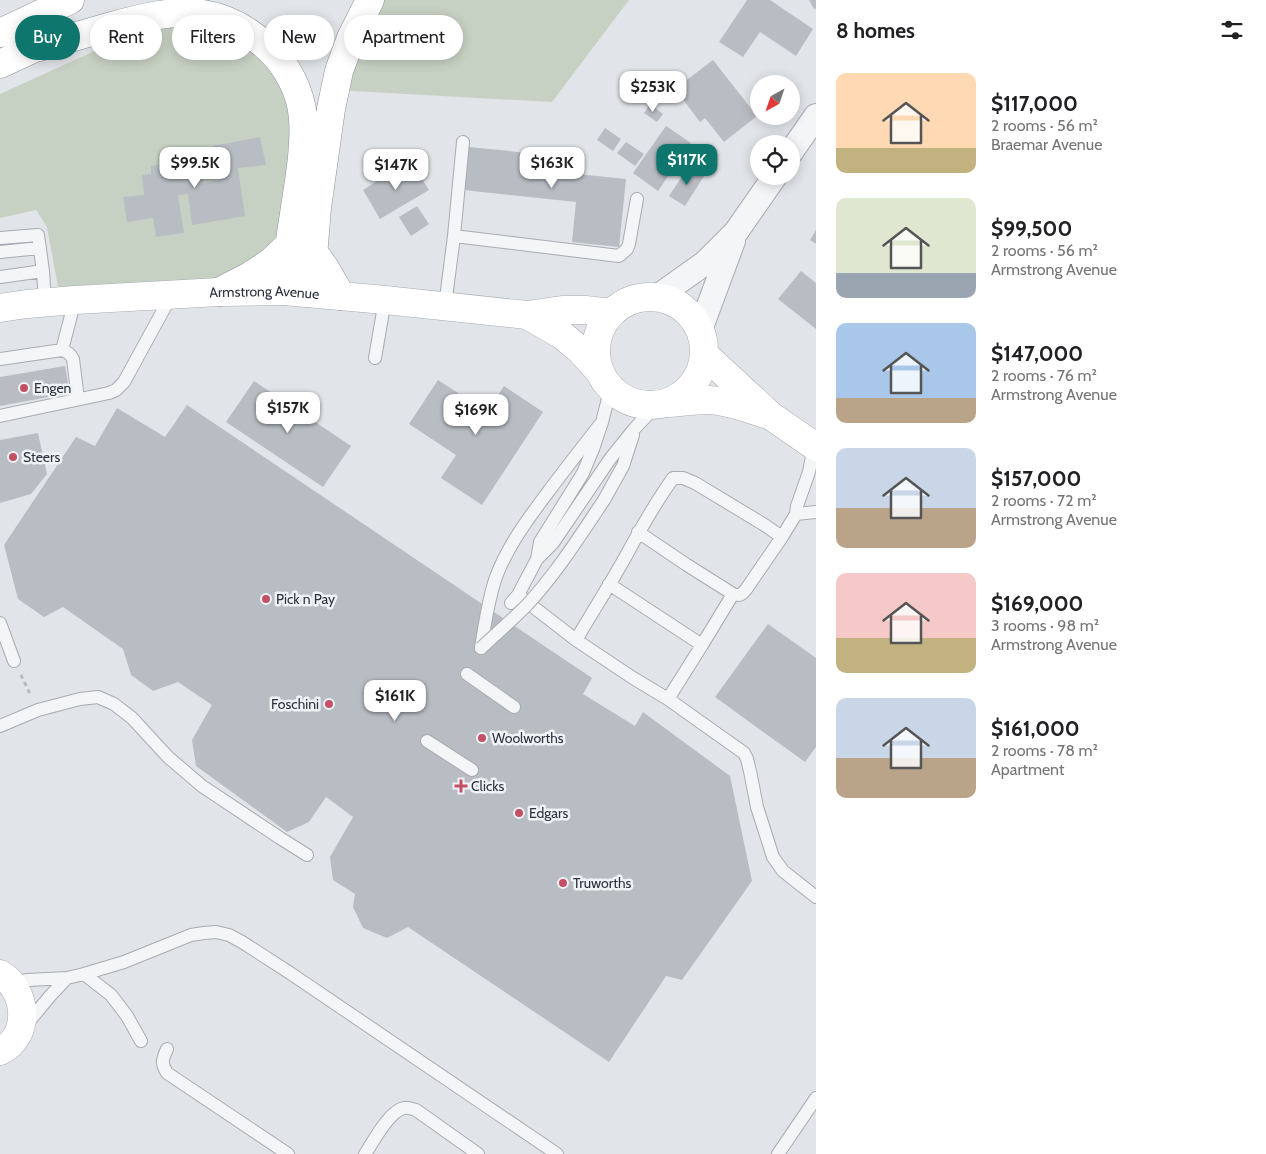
<!DOCTYPE html>
<html lang="en">
<head>
<meta charset="utf-8">
<style>
  body { margin:0; font-family:Cabin,sans-serif; background:#f2f2f2; color:#202124; height:100vh; display:flex; flex-direction:column; font-size:19px; white-space:nowrap }
  * { box-sizing:border-box; margin:0 }
  p { font-size:16px; color:#757577 }
  .icon { flex:none; width:28px; height:28px; fill:none; stroke:currentColor; stroke-width:2; stroke-linecap:round; stroke-linejoin:round }
  .map { position:relative; flex:1; overflow:hidden }
  .details { display:flex; flex-direction:column; background:#fff; width:450px }
  .details>* { flex:none }
  .hud { position:absolute; left:15px; top:15px; width:475px; height:45px; display:flex; gap:10px }
  .needle { width:32px; rotate:220deg }
  .buttons { position:absolute; left:750px; top:75px; display:grid; gap:10px }
  .buttons a { display:grid; place-items:center; width:50px; height:50px; border-radius:50%; background:#fff; box-shadow:0 2px 12px #0003; font-size:25px }
  .price { position:absolute; translate:-50% -42px; padding:0 11px; border-radius:10px; background:#fff; color:#222; font-size:16px; line-height:32px; filter:drop-shadow(0 1px 2px #0008) }
  .price::after { content:''; position:absolute; left:50%; top:30px; width:15px; height:11px; margin-left:-8px; background:inherit; clip-path:polygon(0 0,100% 0,50% 100%) }
  .price.active { background:#0f766e; color:#fff }
  ul { padding:0; list-style:none }
  li { display:flex; align-items:center; gap:15px; height:125px; padding:0 20px }
  li span { display:grid; place-items:center; flex:none; width:140px; height:100px; border-radius:10px; color:#555 }
  li>.icon { margin-inline-start:auto }
  span .icon { width:60px; height:60px; fill:#fffc; stroke-width:1 }
  li b { font-size:21px }
  h2 { display:flex; justify-content:space-between; align-items:center; height:60px; padding:0 20px; font-size:21px }
  .pill { padding:0 18px; border-radius:22px; background:#fff; box-shadow:0 2px 12px #0003; font-size:18px; line-height:45px }
  .pill.active { background:#0f766e; color:#fff }
  main { display:flex; flex:1; min-height:0 }
  .map>svg:first-child { display:block }
  .green { fill:#c7d1c3 }
  .building { fill:#b8bdc4 }
  .lines { fill:none; stroke-linecap:round; stroke-linejoin:round }
  .lane-casing { stroke:#a7abb2; stroke-width:14 }
  .street-casing { stroke:#a7abb2; stroke-width:26 }
  .secondary-casing { stroke:#a7abb2; stroke-width:29 }
  .highway-casing { stroke:#89929d; stroke-width:29 }
  .path { stroke:#b7bac0; stroke-width:3; stroke-dasharray:4 4; stroke-linecap:butt }
  .lane { stroke:#f3f5f7; stroke-width:12 }
  .street { stroke:#f3f5f7; stroke-width:24 }
  .secondary { stroke:#fff; stroke-width:28 }
  .highway { stroke:#fff; stroke-width:28 }
  .lane-bridge-casing { stroke:#a7abb2; stroke-width:14; stroke-linecap:butt }
  .lane-bridge { stroke:#f3f5f7; stroke-width:12 }
  .poi-dot { fill:#c25166; stroke:#f0f3f6; stroke-width:2 }
  .labels { text-anchor:middle; dominant-baseline:central; stroke-width:5; stroke-linejoin:round; paint-order:stroke }
  .street-label { font-size:14px; fill:#2b323e; stroke:#f0f3f6 }
  .poi-label { font-size:14px; fill:#2b323e; stroke:#f0f3f6; text-anchor:start }
</style>
</head>
<body>
<main>
<div class="map">
<svg width="816" height="1154" viewBox="0 0 816 1154">
  <rect width="100%" height="100%" fill="#e1e4e8"/>
  <path class="green" d="M371,0H629L552,102L335,90Z
    M202,16L263,46L297,102L279,277L208,284L58,287L47,227L36,210L0,218V94L110,44L173,21Z"/>
  <path class="building" d="M747,0H770L813,29L796,56L760,32L743,57L719,42Z
    M809,0H816V8L814,9Z
    M713,60L757,116L724,142L705,118L700,122L675,89Z
    M650,104L663,114L657,122L644,113Z
    M666,126L691,143L658,191L633,173Z
    M605,128L621,139L613,151L597,140Z
    M260,137L266,165L238,168L245,216L192,225L188,194L178,195L184,233L156,237L153,218L127,222L123,197L144,195L142,175L151,174V166L198,158L204,183L220,180L213,146Z
    M626,142L644,154L635,166L617,153Z
    M468,147L570,157L568,173L626,179L619,247L572,242L576,202L464,190Z
    M412,163L429,190L380,219L363,190L380,179L381,181Z
    M689,166L704,176L685,206L669,196Z
    M417,206L429,224L411,236L399,217Z
    M816,230V244L810,240Z
    M801,271L816,283V329L778,299Z
    M65,366L70,393L0,406V377Z
    M438,380L487,412L504,386L543,412L482,505L441,478L456,455L409,424Z
    M254,381L351,446L323,487L226,422Z
    M187,405L592,678L583,694L635,726L643,712L730,776L752,881L682,980L666,976L609,1062L408,927L387,938L363,928L353,907L355,894L333,880L330,857L353,817L326,797L309,822L287,832L196,766L192,740L212,705L178,682L153,691L131,675L123,649L63,607L44,617L18,599L4,545L76,437L95,446L117,408L165,437Z
    M38,433L47,474L31,494L0,503V440Z
    M768,624L816,658V747L805,762L715,697Z"/>
  <g class="lines">
    <defs>
      <path id="lane" d="M454,236L619,256L627,249L629,244L637,199
        M0,238L38,235L43,271L45,303
        M0,252L40,248
        M0,277L43,271
        M445,306L454,236L463,142
        M62,350L75,300
        M375,358L385,300
        M0,359L62,350C68,352 70,354 73,359L78,399
        M0,416L109,393L116,390L124,382L171,296
        M604,500L623,466L633,435
        M796,514L816,512
        M782,537L796,514L797,506L809,472L814,446
        M537,559L553,543L610,459L635,428L656,406
        M609,584L702,645L668,699
        M518,595L576,640L633,678L668,699L744,753L747,759L750,771L757,807L773,857L783,871L816,897
        M511,603L518,595L537,559L540,542L583,473L593,449L602,422L609,395L607,384
        M0,623L14,661
        M576,640C593,611 611,583 627,554C641,528 656,502 673,478H683L695,483L763,524L782,537L747,588C743,593 741,597 733,594L687,565L638,532
        M702,645L733,594
        M481,648C485,624 488,600 496,577C508,545 528,519 548,492C566,468 584,445 602,422
        M467,674L514,707
        M0,726L38,710L80,699L98,697L114,704L132,718L168,757L202,786L280,838L307,855
        M427,741L472,770
        M84,974L111,995L127,1016L141,1041
        M11,982L28,980L67,978L84,974L124,962L191,935L204,933L216,932L229,935L242,942L290,973L557,1154
        M26,1025L50,996L67,978
        M167,1049C162,1060 161,1063 167,1073L288,1154
        M365,1154C373,1142 389,1111 404,1108C408,1107 412,1109 416,1110L478,1154
        M778,1154L816,1098"/>
      <path id="street" d="M791,152L816,116
        M657,297L705,263L736,232L775,176
        M700,330L733,241"/>
      <g id="secondary">
        <circle cx="650" cy="351" r="54"/>
        <path id="s1" d="M0,308L27,304L75,300L219,292L284,291L385,300L527,315L562,310H585L612,313"/>
        <path d="M527,315L562,335L580,350L600,372"/>
        <path d="M705,355L771,416L816,447"/>
        <path d="M669,403C682,402 696,400 709,400C728,401 747,408 765,414"/>
        <path d="M0,974C28,990 31,1037 0,1051"/>
      </g>
      <path id="highway" d="M0,33L70,0
        M39,47C63,40 88,33 112,26C173,9 218,1 268,48C287,65 301,92 303,118C305,145 300,174 296,201C291,231 287,261 284,291
        M0,64L56,38
        M313,251L325,268L341,296
        M219,292L250,276L271,262L289,245
        M310,293L317,208L331,109L339,71L351,38L370,0"/>
    </defs>
    <use href="#lane" class="lane-casing"/>
    <use href="#street" class="street-casing"/>
    <use href="#secondary" class="secondary-casing"/>
    <use href="#highway" class="highway-casing"/>
    <path class="path" d="M21,675L31,696"/>
    <use href="#lane" class="lane"/>
    <use href="#street" class="street"/>
    <use href="#secondary" class="secondary"/>
    <use href="#highway" class="highway"/>
    <defs>
      <path id="lane-bridge" d="M481,648C496,634 512,620 526,606C556,574 580,536 604,500"/>
    </defs>
    <use href="#lane-bridge" class="lane-bridge-casing"/>
    <use href="#lane-bridge" class="lane-bridge"/>
  </g>
  <g class="poi-dot">
    <circle cx="24" cy="388" r="5"/>
    <circle cx="13" cy="457" r="5"/>
    <circle cx="266" cy="599" r="5"/>
    <circle cx="329" cy="704" r="5"/>
    <circle cx="482" cy="738" r="5"/>
    <path d="M458.5 778.5h5v5h5v5h-5v5h-5v-5h-5v-5h5z"/>
    <circle cx="519" cy="813" r="5"/>
    <circle cx="563" cy="883" r="5"/>
  </g>
  <g class="labels">
    <g class="street-label">
      <text stroke="none"><textPath href="#s1" startOffset="265">Armstrong Avenue</textPath></text>
    </g>
    <g class="poi-label">
      <text x="34" y="388">Engen</text>
      <text x="23" y="457">Steers</text>
      <text x="276" y="599">Pick n Pay</text>
      <text x="319" y="704" text-anchor="end">Foschini</text>
      <text x="492" y="738">Woolworths</text>
      <text x="471" y="786">Clicks</text>
      <text x="529" y="813">Edgars</text>
      <text x="573" y="883">Truworths</text>
    </g>
  </g>
</svg>
<div class="buttons">
<a><svg class="needle" viewBox="-14 -14 28 28"><path d="M0-13l5 13h-10z" fill="#e53935"/><path d="M0 13l5-13h-10z" fill="#757577"/></svg></a>
<a><svg class="icon" aria-label="locate" viewBox="0 0 24 24"><circle cx="12" cy="12" r="6"/><path d="M12 2v4M12 18v4M2 12h4M18 12h4"/></svg></a>
</div>
<b class="price" style="left:653px;top:113px">$253K</b>
<b class="price active" style="left:687px;top:186px">$117K</b>
<b class="price" style="left:195px;top:189px">$99.5K</b>
<b class="price" style="left:552px;top:189px">$163K</b>
<b class="price" style="left:396px;top:191px">$147K</b>
<b class="price" style="left:288px;top:434px">$157K</b>
<b class="price" style="left:476px;top:436px">$169K</b>
<b class="price" style="left:395px;top:722px">$161K</b>
<div class="hud">
<a class="pill active">Buy</a>
<a class="pill">Rent</a>
<a class="pill">Filters</a>
<a class="pill">New</a>
<a class="pill">Apartment</a>
</div>
</div>
<section class="details">
<h2>8 homes<svg class="icon" aria-label="filters" viewBox="0 0 24 24"><path d="M4 7h16M4 17h16"/><circle cx="9" cy="7" r="2"/><circle cx="15" cy="17" r="2"/></svg></h2>
<ul>
<li><span style="background:linear-gradient(#ffd9b3 75%,#c2b280 0)"><svg class="icon" aria-label="home" viewBox="0 0 24 24"><path d="M3 11l9-7 9 7M6 9v11h12V9"/></svg></span><div><b>$117,000</b><p>2 rooms · 56 m²</p><p>Braemar Avenue</p></div></li>
<li><span style="background:linear-gradient(#dfe7d0 75%,#9aa5b1 0)"><svg class="icon" aria-label="home" viewBox="0 0 24 24"><path d="M3 11l9-7 9 7M6 9v11h12V9"/></svg></span><div><b>$99,500</b><p>2 rooms · 56 m²</p><p>Armstrong Avenue</p></div></li>
<li><span style="background:linear-gradient(#a9c7e8 75%,#b9a48a 0)"><svg class="icon" aria-label="home" viewBox="0 0 24 24"><path d="M3 11l9-7 9 7M6 9v11h12V9"/></svg></span><div><b>$147,000</b><p>2 rooms · 76 m²</p><p>Armstrong Avenue</p></div></li>
<li><span style="background:linear-gradient(#c9d6e8 60%,#b9a48a 0)"><svg class="icon" aria-label="home" viewBox="0 0 24 24"><path d="M3 11l9-7 9 7M6 9v11h12V9"/></svg></span><div><b>$157,000</b><p>2 rooms · 72 m²</p><p>Armstrong Avenue</p></div></li>
<li><span style="background:linear-gradient(#f6c9c9 65%,#c2b280 0)"><svg class="icon" aria-label="home" viewBox="0 0 24 24"><path d="M3 11l9-7 9 7M6 9v11h12V9"/></svg></span><div><b>$169,000</b><p>3 rooms · 98 m²</p><p>Armstrong Avenue</p></div></li>
<li><span style="background:linear-gradient(#c9d6e8 60%,#b9a48a 0)"><svg class="icon" aria-label="home" viewBox="0 0 24 24"><path d="M3 11l9-7 9 7M6 9v11h12V9"/></svg></span><div><b>$161,000</b><p>2 rooms · 78 m²</p><p>Apartment</p></div></li>
</ul>
</section>
</main>
</body>
</html>
